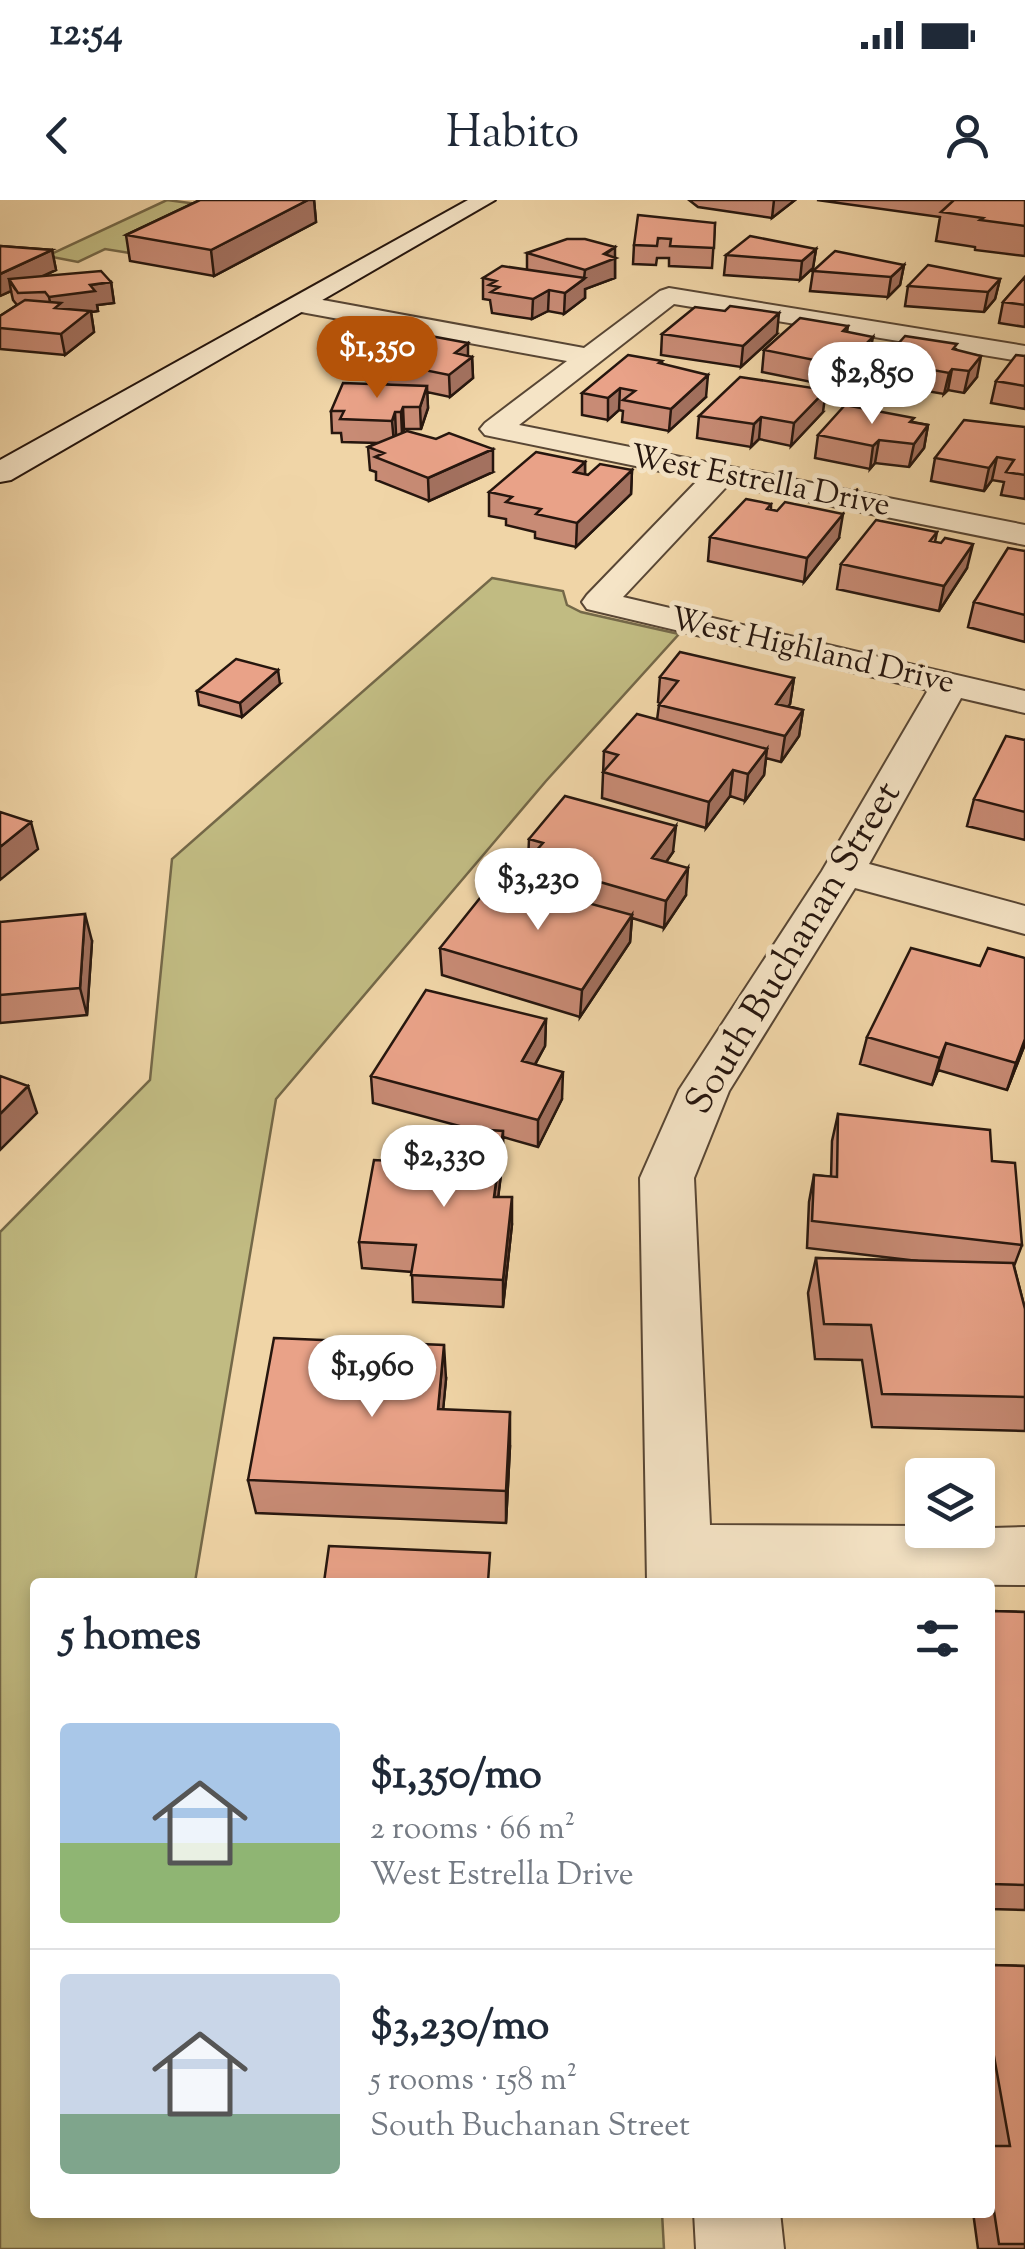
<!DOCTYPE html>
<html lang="en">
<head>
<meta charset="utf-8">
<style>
  body { margin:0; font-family:"Sorts Mill Goudy",serif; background:#f6f6f7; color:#1f2937; height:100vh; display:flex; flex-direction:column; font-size:38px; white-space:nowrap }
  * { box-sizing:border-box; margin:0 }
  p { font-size:32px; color:#747a83 }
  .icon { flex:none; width:55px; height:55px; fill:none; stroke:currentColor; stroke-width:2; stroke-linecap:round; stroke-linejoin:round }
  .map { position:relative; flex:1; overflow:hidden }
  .sheet { position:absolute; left:30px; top:1378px; width:965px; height:640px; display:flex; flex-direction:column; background:#fff; border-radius:10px; box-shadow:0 5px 15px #0003 }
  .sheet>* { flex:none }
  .tools { position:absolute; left:905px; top:1258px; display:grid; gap:20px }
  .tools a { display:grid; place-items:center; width:90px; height:90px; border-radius:10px; background:#fff; box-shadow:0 5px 15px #0003; font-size:50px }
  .price { position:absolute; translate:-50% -85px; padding:0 22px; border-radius:35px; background:#fff; color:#222; font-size:32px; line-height:65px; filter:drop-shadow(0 2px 5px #0008) }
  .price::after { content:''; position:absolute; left:50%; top:60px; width:30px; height:22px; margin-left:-15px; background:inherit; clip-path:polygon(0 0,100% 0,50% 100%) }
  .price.on { background:#b45309; color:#fff }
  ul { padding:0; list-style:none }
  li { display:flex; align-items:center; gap:30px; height:250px; padding:0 30px }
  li+li { border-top:2px solid #e0e1e3 }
  li span { display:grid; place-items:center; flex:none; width:280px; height:200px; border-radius:10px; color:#555 }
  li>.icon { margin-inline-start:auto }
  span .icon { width:120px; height:120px; fill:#fffc; stroke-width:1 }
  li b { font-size:42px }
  h2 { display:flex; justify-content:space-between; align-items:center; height:120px; padding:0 30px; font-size:42px }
  .status { display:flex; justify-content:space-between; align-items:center; height:70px; padding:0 50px; background:#fff; direction:ltr }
  .status svg { height:28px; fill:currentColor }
  header { display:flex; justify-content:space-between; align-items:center; height:130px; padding:0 30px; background:#fff; font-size:45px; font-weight:600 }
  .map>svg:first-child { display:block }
  .green { fill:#c1bb82; stroke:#746848; stroke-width:2.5 }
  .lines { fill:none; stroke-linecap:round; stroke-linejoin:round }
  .minor-casing { stroke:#584634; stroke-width:4 }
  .secondary-casing { stroke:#26160e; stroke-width:4 }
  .minor { fill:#f5e4c6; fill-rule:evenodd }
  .secondary { fill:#f5e4c6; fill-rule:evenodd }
  .wall { fill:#c88b75; stroke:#26160e; stroke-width:2.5 }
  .shaded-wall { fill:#a3715f; stroke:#26160e; stroke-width:2.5 }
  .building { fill:#e9a288; stroke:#26160e; stroke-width:2.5 }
  .labels { text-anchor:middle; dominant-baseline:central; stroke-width:10; stroke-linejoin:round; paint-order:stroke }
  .far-street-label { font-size:32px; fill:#26160e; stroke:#f5e4c6 }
  .street-label { font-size:38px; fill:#26160e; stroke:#f5e4c6 }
</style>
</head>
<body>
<div class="status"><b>12:54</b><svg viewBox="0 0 49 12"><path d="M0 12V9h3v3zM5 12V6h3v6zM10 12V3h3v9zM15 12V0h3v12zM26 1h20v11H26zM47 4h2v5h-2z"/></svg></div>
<header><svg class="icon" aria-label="back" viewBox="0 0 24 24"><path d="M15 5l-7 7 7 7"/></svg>Habito<svg class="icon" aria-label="person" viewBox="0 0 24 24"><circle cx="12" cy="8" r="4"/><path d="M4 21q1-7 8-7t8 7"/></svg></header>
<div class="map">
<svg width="1025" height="2049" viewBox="0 0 1025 2049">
  <rect width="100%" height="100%" fill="#f0d5a7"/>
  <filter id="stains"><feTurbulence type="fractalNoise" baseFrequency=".002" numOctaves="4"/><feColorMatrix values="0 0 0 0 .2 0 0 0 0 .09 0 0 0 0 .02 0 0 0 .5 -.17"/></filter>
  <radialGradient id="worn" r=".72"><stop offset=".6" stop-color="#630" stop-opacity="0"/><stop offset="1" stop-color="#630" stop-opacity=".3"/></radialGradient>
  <path class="green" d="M167,0L235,9L142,55L105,49L78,62L47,56Z
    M492,378L563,391L567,405L581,412L679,434L546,581L276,899L195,1382H35V2012L662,2013L664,2049H0V1032L150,880L172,659Z"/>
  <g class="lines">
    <defs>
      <path id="minor" d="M669,88L1025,146V162L674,104L519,225L1025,325V345L728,285L623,397L1025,491V513L961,498L869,664L1025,706V734L855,688L729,891L694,978L710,1325L922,1326V1330L1025,1327V1385L647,1382L640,978L679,890L822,671L928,490L587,409L582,402L587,395L699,279L485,235L480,229L485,223L567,161L301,112L288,104L301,96L584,148L660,91Z
        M694,2012H780L784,2049H696Z"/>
      <path id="secondary" d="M468,0H495L11,280L0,282V260Z"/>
    </defs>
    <use href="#minor" class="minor-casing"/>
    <use href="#secondary" class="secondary-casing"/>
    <use href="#minor" class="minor"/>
    <use href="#secondary" class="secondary"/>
  </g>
  <path class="wall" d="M200,0H314L316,22L214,76L130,61L126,35Z
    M689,0H795L772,18L698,7Z
    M817,0H1025V56L975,50V47L936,41L940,17Z
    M715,23L712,68L669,66V58H657L656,65L633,64L634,45Z
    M0,46L52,50L56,70L43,76L111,82L114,103L97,105L98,111L91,112L94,132L65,155L0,149V116L17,105L13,100L11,91L0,96Z
    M816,49L813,68L800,80L724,75L726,55Z
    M527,53L615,58V78L585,89V98L564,114L548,111L532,119L492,113L490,100L483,99V78L527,70Z
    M904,65L900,85L888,97L810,91L813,71Z
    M1025,77V127L999,123L1003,102Z
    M1000,79L995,99L984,112L905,106L908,86Z
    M848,126L847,132L869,158L841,188L762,172L764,150Z
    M662,134H777L741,167L661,155Z
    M372,142L472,157L473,178L450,197L427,192L428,208L421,229H404L403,233L493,272L429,301L376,280V272L370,270L368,247L378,243L342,242L341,233H332L331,211L389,185L356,178L354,156L372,145Z
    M956,149L977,177L964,193L948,190L944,194L879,183L883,161Z
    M1025,156V209L991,203L996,181Z
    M662,163L706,197L669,231L622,222L623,211L619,210L608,220L582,215V193Z
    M823,212L791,246L759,239L751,247L697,238L699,216Z
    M913,222L928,225L924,248L909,267L875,263L870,269L815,258L818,235Z
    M1025,227V299L1001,295L1004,282L992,280L984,291L931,281L935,258Z
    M585,262V275H588L632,270L631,294L576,347L535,338V332L506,325V319L489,316V292Z
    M771,304V309L839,338L804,382L708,361L710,337Z
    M937,332L935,342L967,368L939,411L837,389L841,364Z
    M1025,351V442L968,427L974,402Z
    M660,477L794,478L790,504L788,506L803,510L799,536L781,562L766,558L764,575L745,601L730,596L706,628L602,598L604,551L657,520L659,505L661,503L658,502Z
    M280,484L242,517L199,505L197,491Z
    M1025,540V640L967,626L974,599Z
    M529,639L673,652L666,662L686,695L664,728L632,718L630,742L580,817L442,775L440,748L527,686Z
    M0,722L92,741L87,815L0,823Z
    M546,819L545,846L535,865L562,899L538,947L503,937V958L498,997L512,1024L503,1107L413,1102L412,1072L362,1068L359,1042L453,964L471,929L373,903L371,876Z
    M867,837L1025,844L1007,890L938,870L932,885L860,864Z
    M838,914L992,961L1022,1045L1014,1066L1025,1109V1231L872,1227L862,1160L815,1159L808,1093L816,1058L918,1061L807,1048L809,1002L814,975L831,977L832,941Z
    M446,1179L443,1209L510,1246L506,1323L256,1313L248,1280Z
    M990,1411L1025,1412V1710L990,1709Z
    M990,1765L1025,1766V2049H978L973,2012H990Z"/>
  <path class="shaded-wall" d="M308,0H314L316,22L214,76L211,50Z
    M774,0H795L772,18Z
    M615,47V78L585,89V98L564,114L565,93L584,79L585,70Z
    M816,49L813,68L800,80L802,61Z
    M52,50L56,70L15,89L9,79L11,91L0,96V74Z
    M904,65L900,85L888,97L891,77Z
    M1000,79L995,99L984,112L988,92Z
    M111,82L114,103L97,105L98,111L91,112L94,132L65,155L61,134L53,118L49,97L90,85Z
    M549,90L548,111L532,119L533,99Z
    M779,113L777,134L741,167L743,146Z
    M873,137L869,158L841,188L844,166Z
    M468,143V160L472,157L473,178L450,197L449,175L455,153Z
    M981,156L977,177L964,193L969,171Z
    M952,169L948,190L944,194L949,173Z
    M708,175L706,197L669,231L671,209Z
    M427,186L428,208L421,229L420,207Z
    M620,188L619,210L608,220V198Z
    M826,190L823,212L791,246L794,223Z
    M403,207L404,229L402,234L401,212Z
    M395,212L396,234L394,243L392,221Z
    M761,217L759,239L751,247L754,224Z
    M928,225L924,248L909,267L914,244Z
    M879,240L875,263L870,269L873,246Z
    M493,249V272L429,301L428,278Z
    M997,257L992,280L984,291L989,268Z
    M585,262V285L574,272Z
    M632,270L631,294L576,347L577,323Z
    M843,314L839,338L804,382L807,358Z
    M973,344L967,368L939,411L944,386Z
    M278,470L280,484L242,517L240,503Z
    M794,478L790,504L772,529L776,504Z
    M803,510L799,536L781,562L785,536Z
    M767,549L764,575L745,601L748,574Z
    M733,570L730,596L706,628L709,602Z
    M31,622L38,649L0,680V647Z
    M676,626L673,652L650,685L652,658Z
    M688,668L686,695L664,728L666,701Z
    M85,714L92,741L87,815L80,788Z
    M632,715L630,742L580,817L582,790Z
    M546,819L545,846L521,889L522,861Z
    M1025,839V844L1007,890L1016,863Z
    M946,843L938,870L932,885L940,858Z
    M563,872L562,899L538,947V920Z
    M28,886L37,913L0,950V914Z
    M503,931V958L495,1023L494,997Z
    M512,997V1024L503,1107V1080Z
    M444,1145L446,1179L440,1243L438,1209Z
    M510,1212V1246L506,1323V1291Z"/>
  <path class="building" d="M200,0H308L211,50L126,35Z
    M954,0H1025V26L980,20L983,18L941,12Z
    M638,15L715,23L714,48L670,46L671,39L658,38L657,46L634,45Z
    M750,36L816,49L802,61L726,55Z
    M567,39H585L615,47L604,54L616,58L585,70L527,53Z
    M0,46L52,50L0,74Z
    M835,51L904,65L891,77L813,71Z
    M928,65L1000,79L988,92L908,86Z
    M502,66L585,78L565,93L549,90L533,99L491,92L499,87L489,85L496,81L483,78Z
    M101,71L111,82L90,85L95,91L49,97L45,92L18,93L9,79Z
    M1025,77V105L1003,102Z
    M25,100L61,103L55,108L90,111L61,134L0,128V116Z
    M730,106L779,113L743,146L662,134L695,107L725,111Z
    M800,118L848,126L843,131L873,137L844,166L764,150Z
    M393,129L468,143L455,153L472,157L449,175L354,156L376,143L372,142Z
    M905,136L957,144L953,149L981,156L969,171L952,169L949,173L883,161Z
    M628,155L662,161L659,163L708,175L671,209L623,200L635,191L620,188L608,198L582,193Z
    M1016,155L1025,156V186L996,181Z
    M740,177L826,190L794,223L761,217L754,224L699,216Z
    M343,183L427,186L420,207H403L401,212H395L392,221L340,219L344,211H331Z
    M845,205L914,218L910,222L928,225L914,244L879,240L873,246L818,235Z
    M964,220L1025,227V275L1006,272L1014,260L997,257L989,268L935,258Z
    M407,231L436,239L449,233L493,249L428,278L375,257L384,253L368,247Z
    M536,252L585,262L574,272L588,275L600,264L632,270L577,323L536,314L541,309L506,302L512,297L489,292Z
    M746,299L771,304L767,309L777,311L785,302L843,314L807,358L710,337Z
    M876,320L937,332L930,341L941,343L945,338L973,344L944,386L841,364Z
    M1008,348L1025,351V415L974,402Z
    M680,452L794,478L776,504L803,510L785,536L659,505L678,481L660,477Z
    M236,459L278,470L240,503L197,491Z
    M637,514L767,549L748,574L733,570L709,602L603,572L618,555L604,551Z
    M1006,536L1025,540V612L974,599Z
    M565,596L676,626L652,658L688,668L666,701L527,661L543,643L529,639Z
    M0,612L31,622L0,647Z
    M496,678L632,715L582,790L440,748Z
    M85,714L80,788L0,795V722Z
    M911,748L980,766L988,748L1025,758V839L1016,863L946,843L940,858L867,837Z
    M426,790L546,819L522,861L563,872L538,920L371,876Z
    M0,876L28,886L0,914Z
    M838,914L990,930L992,961L1015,963L1022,1045L812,1021L814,975L837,977Z
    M458,928L503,931L494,997H512L503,1080L411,1075L416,1045L359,1042L374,960L453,964Z
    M816,1058L1013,1063L1025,1109V1197L882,1194L871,1125L824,1124Z
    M274,1138L444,1145L438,1209L510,1212L506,1291L248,1280Z
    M329,1346L490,1353L488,1382H324Z
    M990,1411L1025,1412V1685L990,1684Z
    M990,1765L1025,1766V2044H999L990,1985V1946H1010L990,1834Z"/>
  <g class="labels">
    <g class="far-street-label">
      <text transform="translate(760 282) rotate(11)">West Estrella Drive</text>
      <text transform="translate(812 452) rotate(13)">West Highland Drive</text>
    </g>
    <g class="street-label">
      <text transform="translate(795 749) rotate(-59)">South Buchanan Street</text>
    </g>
  </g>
  <rect width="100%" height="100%" filter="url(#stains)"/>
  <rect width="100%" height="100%" fill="url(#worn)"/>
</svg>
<div class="tools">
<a><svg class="icon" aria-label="layers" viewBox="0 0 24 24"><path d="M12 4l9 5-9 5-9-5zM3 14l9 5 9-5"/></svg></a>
</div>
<b class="price on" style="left:377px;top:201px">$1,350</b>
<b class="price" style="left:872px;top:227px">$2,850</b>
<b class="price" style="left:538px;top:733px">$3,230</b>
<b class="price" style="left:444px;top:1010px">$2,330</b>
<b class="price" style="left:372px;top:1220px">$1,960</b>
<section class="sheet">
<h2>5 homes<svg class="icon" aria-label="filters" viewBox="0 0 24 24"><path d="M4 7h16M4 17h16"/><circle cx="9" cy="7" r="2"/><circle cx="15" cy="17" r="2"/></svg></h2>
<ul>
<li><span style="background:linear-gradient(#a9c7e8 60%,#8fb573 0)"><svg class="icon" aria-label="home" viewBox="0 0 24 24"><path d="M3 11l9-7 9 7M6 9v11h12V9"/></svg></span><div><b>$1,350/mo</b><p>2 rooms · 66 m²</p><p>West Estrella Drive</p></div></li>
<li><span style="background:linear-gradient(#c9d6e8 70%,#7fa58c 0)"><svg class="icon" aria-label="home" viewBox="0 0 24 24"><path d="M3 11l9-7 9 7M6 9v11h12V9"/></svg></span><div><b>$3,230/mo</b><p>5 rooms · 158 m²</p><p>South Buchanan Street</p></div></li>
</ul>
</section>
</div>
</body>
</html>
